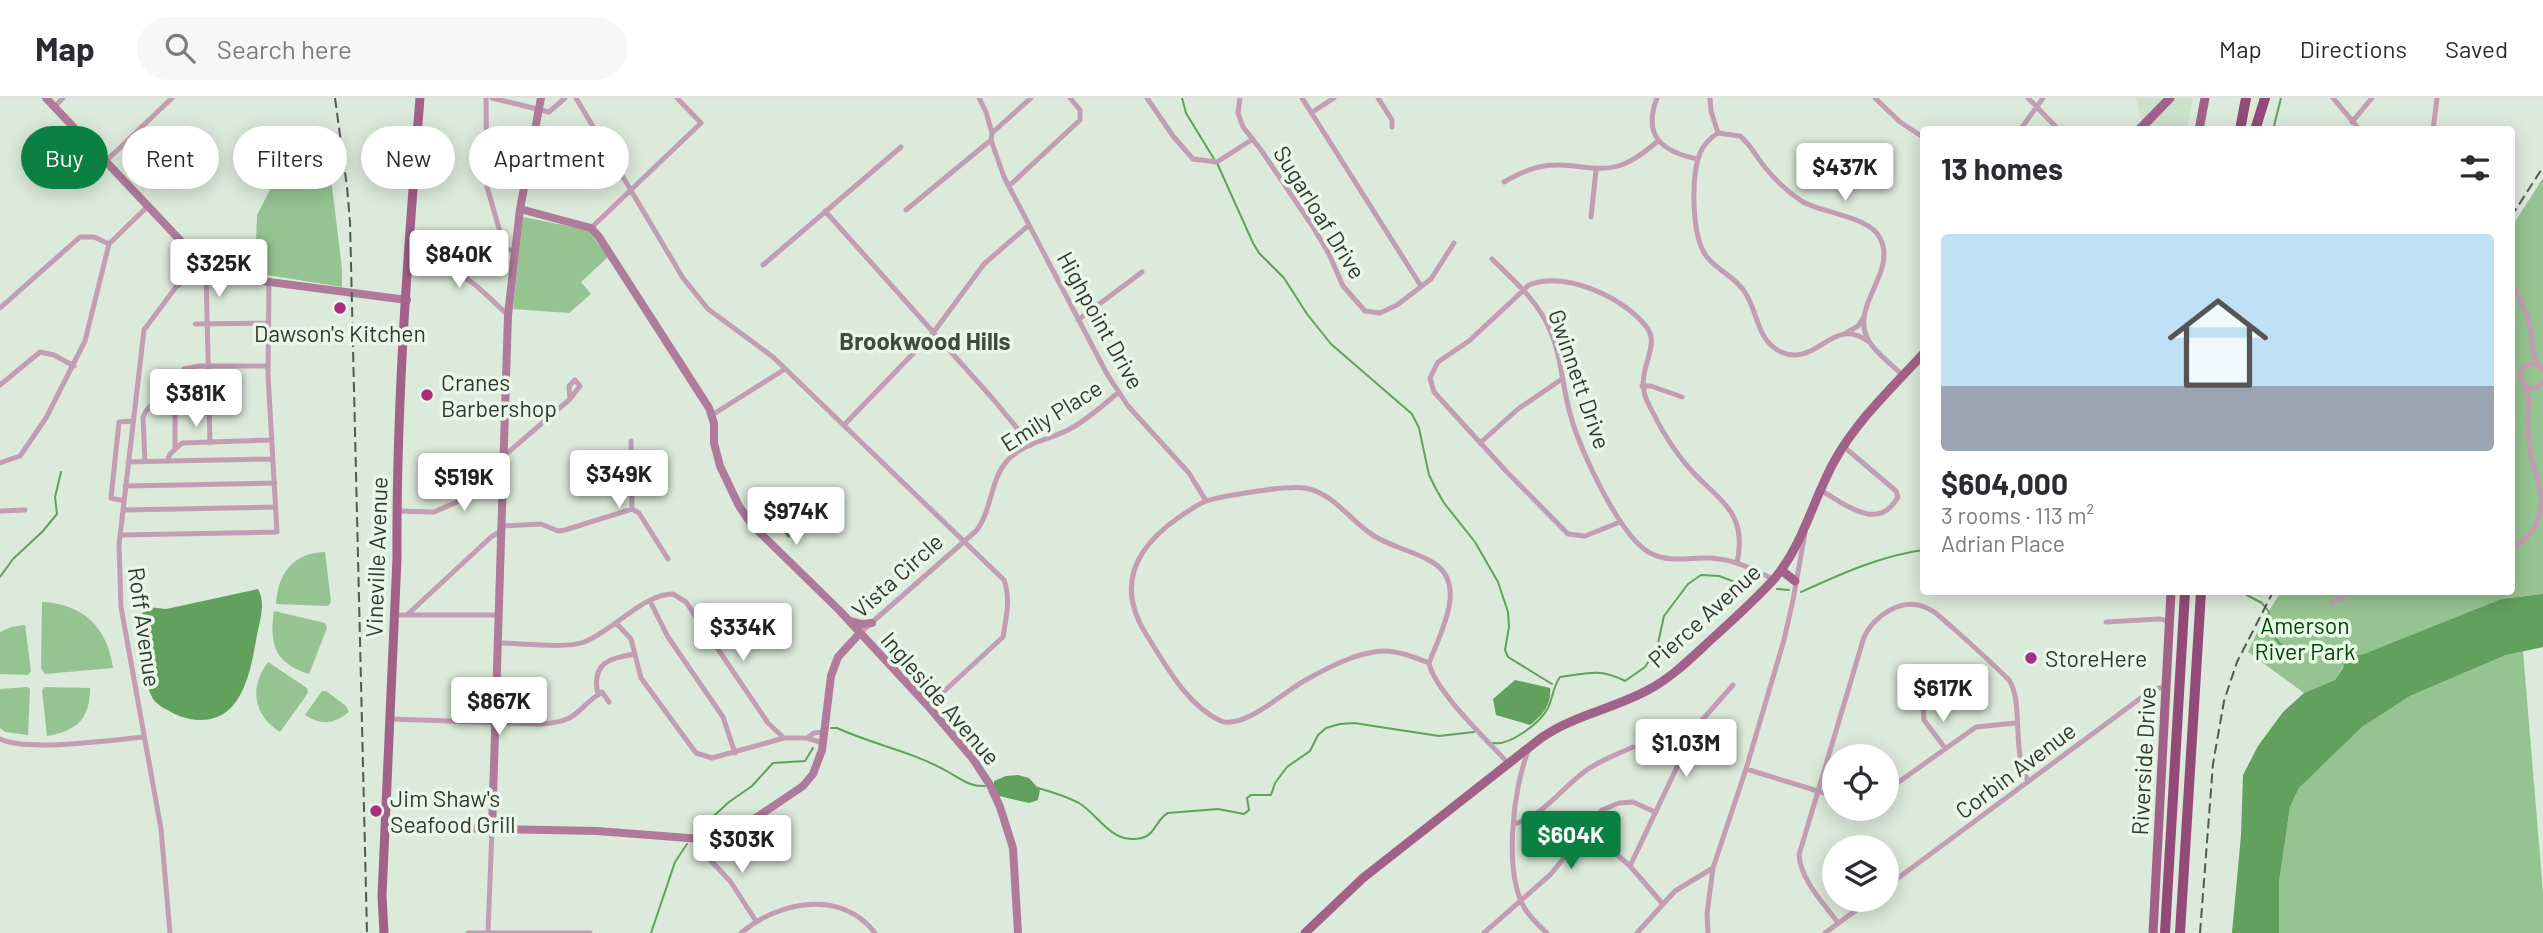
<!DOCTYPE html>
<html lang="en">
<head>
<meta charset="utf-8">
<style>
  body { margin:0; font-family:Barlow,sans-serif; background:#f7f7f7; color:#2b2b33; height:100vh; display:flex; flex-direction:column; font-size:26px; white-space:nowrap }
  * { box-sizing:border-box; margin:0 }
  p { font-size:23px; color:#7c7c81 }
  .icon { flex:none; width:38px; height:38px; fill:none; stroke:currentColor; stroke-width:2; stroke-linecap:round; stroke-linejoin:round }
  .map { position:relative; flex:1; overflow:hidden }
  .side { position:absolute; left:1920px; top:28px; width:595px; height:469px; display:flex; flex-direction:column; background:#fff; border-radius:7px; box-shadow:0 4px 18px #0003 }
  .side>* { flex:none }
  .hud { position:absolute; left:21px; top:28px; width:665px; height:63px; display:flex; gap:14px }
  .controls { position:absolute; left:1822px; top:646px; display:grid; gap:14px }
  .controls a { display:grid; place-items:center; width:77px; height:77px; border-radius:50%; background:#fff; box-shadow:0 4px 18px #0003; font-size:35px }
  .price { position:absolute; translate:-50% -60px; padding:0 16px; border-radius:7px; background:#fff; color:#222; font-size:23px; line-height:46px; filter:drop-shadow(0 2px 4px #0008) }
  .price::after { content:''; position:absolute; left:50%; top:42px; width:21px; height:16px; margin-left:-10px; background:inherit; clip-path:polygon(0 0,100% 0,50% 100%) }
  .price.active { background:#0b8043; color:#fff }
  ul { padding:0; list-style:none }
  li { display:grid; align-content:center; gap:14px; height:371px; padding:0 21px }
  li+li { border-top:2px solid #e1e1e2 }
  li span { display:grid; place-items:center; height:217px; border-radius:7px; color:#555 }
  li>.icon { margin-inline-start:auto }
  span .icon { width:126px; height:126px; fill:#fffc; stroke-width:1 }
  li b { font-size:30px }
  h2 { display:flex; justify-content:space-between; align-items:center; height:84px; padding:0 21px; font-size:30px }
  .pill { padding:0 24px; border-radius:32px; background:#fff; box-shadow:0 4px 18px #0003; font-size:24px; line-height:63px }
  .pill.active { background:#0b8043; color:#fff }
  header { display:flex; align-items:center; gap:42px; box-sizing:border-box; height:98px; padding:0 35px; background:#fff; border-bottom:2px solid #e1e1e2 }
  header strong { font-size:33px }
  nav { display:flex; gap:38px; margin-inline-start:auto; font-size:24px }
  .search { width:490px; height:63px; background:#f7f7f7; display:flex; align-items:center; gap:18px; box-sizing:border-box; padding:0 24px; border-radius:38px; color:#7c7c81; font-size:26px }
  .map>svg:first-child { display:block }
  .built { fill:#cce0ca }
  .green { fill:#95c391 }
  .water { fill:#62a05d }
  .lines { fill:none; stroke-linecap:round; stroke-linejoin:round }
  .stream { stroke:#62a05d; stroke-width:2 }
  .street { stroke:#c39eb3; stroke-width:5 }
  .secondary { stroke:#b07b9a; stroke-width:8 }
  .primary { stroke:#a16188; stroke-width:9 }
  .highway { stroke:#944a79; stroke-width:10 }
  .rail { stroke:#525a51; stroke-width:2; stroke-dasharray:10 5; stroke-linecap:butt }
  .poi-dot { fill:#a92f83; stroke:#e8f7e7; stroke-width:2.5 }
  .labels { text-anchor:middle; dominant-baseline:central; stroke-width:7; stroke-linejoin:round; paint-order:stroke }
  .street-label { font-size:23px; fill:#323831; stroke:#e8f7e7 }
  .poi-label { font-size:23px; fill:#323831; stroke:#e8f7e7; text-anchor:start }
  .park-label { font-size:23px; fill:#004600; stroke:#e8f7e7 }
  .neighbourhood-label { font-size:24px; font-weight:bold; fill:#404c3e; stroke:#e8f7e7 }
</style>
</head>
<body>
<header>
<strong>Map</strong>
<div class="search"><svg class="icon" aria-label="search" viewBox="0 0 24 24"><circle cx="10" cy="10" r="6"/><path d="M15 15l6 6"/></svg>Search here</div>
<nav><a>Map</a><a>Directions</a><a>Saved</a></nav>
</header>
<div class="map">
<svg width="2543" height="835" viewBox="0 0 2543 835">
  <rect width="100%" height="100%" fill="#dbeada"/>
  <path class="built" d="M2136,0H2193L2187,31H2144Z"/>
  <path class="green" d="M326,38L342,171V189L255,175L257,117L297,39Z
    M2543,80V496L2501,501L2361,557H2350L2335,582L2304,595L2248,554L2263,522L2281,494H2511V130Z
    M523,119L588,132L608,159L581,184L591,196L569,215L513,211Z
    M325,454L331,504L328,508L276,506C278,476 292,455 325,454Z
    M42,504C84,506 107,529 113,570L45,576L41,570Z
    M274,513L325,525L327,530L309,576C275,565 269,547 274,513Z
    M25,527L31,573L28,577L0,576V534L11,529Z
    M2523,553L2543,794V835H2279V784L2290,709L2299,690L2362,629L2410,598L2506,557Z
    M268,564L307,590L308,595L280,634C253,616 249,590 268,564Z
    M27,589L30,591L28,637L5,634L0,630V591Z
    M45,589L90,590C90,622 76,633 47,638L42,592Z
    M322,593H326L346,608L349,614C333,626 323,628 305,617Z"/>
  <path class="water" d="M783,404C797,414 801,426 789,440C777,429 774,421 778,405Z
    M258,491C266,505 260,521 257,537C251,570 244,622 201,622C193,622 183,620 175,616C166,611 155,607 151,597C142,578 144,538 141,517L148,509L166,511Z
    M2543,496V549L2506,557L2410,598L2362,629L2299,690L2290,709L2279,784V835H2232L2241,737L2243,677L2258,648L2283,614L2304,595L2335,582L2343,570L2346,557H2361L2501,501Z
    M1515,582L1550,590C1552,606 1542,618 1530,627L1496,617L1493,601Z
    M1018,677L1029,680L1040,692L1038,702L1029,705L999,698L994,688V683L1006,678Z"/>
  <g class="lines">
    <path class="stream" d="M1182,0L1186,15L1214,61
      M2273,32L2281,0
      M1217,65L1253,145L1259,155L1284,180L1307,216L1331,246L1412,316L1419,330L1429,377L1436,391L1444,405L1475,444L1498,484L1508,514L1509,529L1505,552L1508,559L1552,586
      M0,479L13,461L42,434L57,416L55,399L61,374
      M1777,491L1789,492
      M1801,494C1841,476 1880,458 1923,452
      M2037,494H2079
      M2241,494L2262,505L2269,514L2271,535L2280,546L2346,562
      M831,630H837C874,647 915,654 950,675C962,682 971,689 985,688
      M1493,645C1510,648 1540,625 1548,610C1553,599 1553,589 1560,579C1588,575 1600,570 1625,583L1645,569L1657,550L1664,518L1688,486L1701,477L1719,478L1751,490
      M1038,690C1052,694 1066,698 1079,705C1100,718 1111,747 1142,740C1155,737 1157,720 1168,715L1218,711L1244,716L1249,712L1247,700L1251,697H1271L1275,685L1287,669L1310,653L1318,637L1326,630L1340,626L1354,625L1439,638L1474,634
      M695,735L729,704L752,688L773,665L805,663L813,650
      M651,835L675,764L687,746"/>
    <path class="street" d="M486,0L487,89L505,151L516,153
      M492,0L549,14L565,0
      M576,0L683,180L708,211L773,259L1004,482C1011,501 1006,520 1003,539L928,608
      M979,0L986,14L992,35
      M1147,0L1173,38L1193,61L1217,64L1253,41
      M1240,0L1238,15L1243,29L1261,52L1313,129L1329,156L1343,188L1365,213L1380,215L1397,207L1431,181L1454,145
      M1302,0L1421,188
      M1378,0L1392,22V29
      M1657,0C1642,39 1663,54 1698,61
      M1710,0L1711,13L1718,35
      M1875,0L1900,24L1923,39
      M2028,0L2059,32
      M2333,0L2360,32
      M54,9L63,0
      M1311,15L1334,0
      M2352,24L2372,0
      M2020,32L2043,0
      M2433,32L2437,0
      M991,42L1004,79L1107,276L1128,308L1189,375L1206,403
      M106,63L172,0
      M1504,84C1520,75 1536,67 1556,67C1579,66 1598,75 1621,67C1635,62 1647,52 1658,43
      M1009,88L1080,22V12L1070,0
      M906,112L991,42L992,35L1031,0
      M825,113L993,301L1031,347
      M1591,119L1596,72
      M591,130L701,25L677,0
      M1492,161C1513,182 1537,202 1549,230C1562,258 1562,290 1571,319C1580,352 1620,439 1650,455C1673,467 1695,457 1719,461C1738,463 1756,473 1773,481
      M408,167C420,168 432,167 443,169C468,176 489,200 508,217
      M763,167L901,49
      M208,169L206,174L210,345
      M2511,185C2520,200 2528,216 2531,233C2533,246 2531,255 2538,267
      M0,210L80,139H94L109,146
      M1078,222L1142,174
      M195,226L269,225
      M1846,235L1858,228L1864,219
      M1869,244C1832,216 1818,270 1781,254C1757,243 1758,215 1746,196C1737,180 1718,173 1707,159C1691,139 1691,78 1700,55C1704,46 1710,40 1718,35L1740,38C1750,46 1756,58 1764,68C1775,82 1788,94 1803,104C1823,115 1870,119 1880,140C1898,175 1848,208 1869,243C1876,256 1893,267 1903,278
      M2543,272L2538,267C2529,264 2522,268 2520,277C2522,287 2527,291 2537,290L2543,284
      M0,287L40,254L54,257L74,268
      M1642,288H1651L1682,299
      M712,317L785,271
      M844,327L933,235L984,166L1029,127
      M631,343L632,411L639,415L668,461
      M1480,345L1518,311L1562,281
      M175,350V294L184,271L199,268H268
      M145,363L143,319L146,313L179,276
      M167,363L273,361
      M128,364L167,363L170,356L182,345L271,342
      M0,365L20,358L46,320L85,243L109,146L148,108
      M125,388L275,385
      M1820,392C1846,406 1878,435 1898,399L1896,393L1843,348
      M124,403L111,400L119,324L133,323
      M123,412L276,409
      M0,413L25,412
      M397,413L434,414L457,404L504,358L570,301L580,288L575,282L569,288L570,301
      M1620,424L1585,438L1568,436L1506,373L1434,294L1430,280L1438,264L1469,243L1529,187C1565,173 1620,198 1645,227C1664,249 1633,271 1647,303C1658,326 1673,352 1690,371C1720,404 1748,414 1737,465
      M501,428L541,426L558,433L565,432L632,411
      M120,437L277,434L268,277L269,184
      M2511,450C2533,440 2541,421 2542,398L2530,354L2527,322L2529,301L2523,286
      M650,503L668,539L723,619L735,655
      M2332,505L2350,494
      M408,516L491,439L501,433
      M394,517H498
      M2106,524L2159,521L2170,523
      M617,526L631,541L641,580L696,655L712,660L784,640
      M860,535L976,433C992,413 990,382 1007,363C1022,345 1050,342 1070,331C1088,321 1103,307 1118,295
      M498,545C519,545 566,551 584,544C613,533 643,496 673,496L686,504L768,625L784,640H807L823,645
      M1429,565C1440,536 1469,485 1432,464C1414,453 1392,449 1374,438C1350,423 1334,395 1305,390C1290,388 1273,391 1258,393C1241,396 1222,398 1206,403C1196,407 1187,414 1178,420C1135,450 1116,488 1146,536C1165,566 1187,608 1221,623C1243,632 1284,594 1304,583C1327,570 1357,554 1383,553C1399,553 1414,559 1429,565C1434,592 1488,643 1508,665
      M598,597C591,565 609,560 635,556
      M1923,608L1924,622L1945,650
      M390,621L542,626C581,623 575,611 602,594L609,604
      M807,640L814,635L824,634
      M0,641C28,654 111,642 144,639
      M1529,651C1513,689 1503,774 1525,811C1531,820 1539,828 1547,835
      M1746,671L1834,698
      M1886,693L1976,629L2016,625
      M1514,726C1542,719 1561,691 1584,674C1598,663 1616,657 1633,649
      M1586,730L1630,768L1662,805
      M701,741L702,753L730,783L756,823
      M1630,768L1696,629L1733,587
      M1886,789L2153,591L2167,589
      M1838,825C1824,805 1801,783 1799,757L1864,539C1874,518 1902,498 1927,510C1937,514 1945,524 1953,530C1972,547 1991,564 2009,582C2024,605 2011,652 2028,683
      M170,835L161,731L121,509L119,447L144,232L176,189L204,166
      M468,835H590
      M488,835L492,731
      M741,835C779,803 841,791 875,835
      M1484,835L1551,776L1602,712L1619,705L1633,704L1655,714
      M1637,835L1675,793L1713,770
      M1708,835L1707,816L1713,770L1746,671L1784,542L1793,502L1805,435
      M1825,835L1870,802"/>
    <path class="secondary" d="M46,0L195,158L210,171L231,179L407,202
      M520,111L591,130L599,139L709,310L714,325V345L720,368L739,408L752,427L839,512L928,608L973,661L990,687L1000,709L1013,750L1018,835
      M851,523L862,526L872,525
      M385,729L597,733L701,741L738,732L803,688L813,676L822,652L831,578L838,559L860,535
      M492,731L508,217L520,111L541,0"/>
    <path class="primary" d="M2139,32L2170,0
      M2199,32L2205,0
      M1781,472L1795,483
      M384,835L382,798L397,460C396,307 408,153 420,0
      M1305,835L1363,780L1541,640C1574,617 1613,611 1648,592C1673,579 1693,558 1714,539C1735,520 1756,501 1775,480C1804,445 1813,401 1835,362C1858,321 1892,290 1923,256
      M2153,835L2171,494"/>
    <path class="highway" d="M2240,32L2246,0
      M2255,32L2265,0
      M2165,835L2185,494
      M2180,835L2201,494"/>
    <path class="rail" d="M335,0L347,89L350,124L367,835
      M2511,119L2543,69
      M2200,835L2213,666L2224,603L2237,564L2273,494"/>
  </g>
  <g class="poi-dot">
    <circle cx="340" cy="210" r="7"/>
    <circle cx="427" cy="297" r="7"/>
    <circle cx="2031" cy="560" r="7"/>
    <circle cx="376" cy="713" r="7"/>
  </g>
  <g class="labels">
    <g class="street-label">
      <text transform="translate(1320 114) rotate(58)">Sugarloaf Drive</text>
      <text transform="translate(1101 222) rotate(61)">Highpoint Drive</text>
      <text transform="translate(1580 281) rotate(71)">Gwinnett Drive</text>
      <text transform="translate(1051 317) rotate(-32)">Emily Place</text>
      <text transform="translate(376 459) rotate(-88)">Vineville Avenue</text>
      <text transform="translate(897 477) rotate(-42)">Vista Circle</text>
      <text transform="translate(1704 517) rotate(-42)">Pierce Avenue</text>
      <text transform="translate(145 529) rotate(82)">Roff Avenue</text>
      <text transform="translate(941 600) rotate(49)">Ingleside Avenue</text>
      <text transform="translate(2143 663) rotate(-87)">Riverside Drive</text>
      <text transform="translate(2015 672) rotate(-37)">Corbin Avenue</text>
    </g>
    <g class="poi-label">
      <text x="340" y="235" text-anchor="middle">Dawson's Kitchen</text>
      <text x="441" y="284">Cranes<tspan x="441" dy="26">Barbershop</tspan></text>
      <text x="2045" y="560">StoreHere</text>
      <text x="390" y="700">Jim Shaw's<tspan x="390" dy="26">Seafood Grill</tspan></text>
    </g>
    <g class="park-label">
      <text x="2305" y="527">Amerson<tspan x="2305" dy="26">River Park</tspan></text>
    </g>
    <g class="neighbourhood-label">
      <text x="925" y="242">Brookwood Hills</text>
    </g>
  </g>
</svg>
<div class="controls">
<a><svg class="icon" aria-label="locate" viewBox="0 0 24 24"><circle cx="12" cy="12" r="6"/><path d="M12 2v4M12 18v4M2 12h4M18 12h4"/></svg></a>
<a><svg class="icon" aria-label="layers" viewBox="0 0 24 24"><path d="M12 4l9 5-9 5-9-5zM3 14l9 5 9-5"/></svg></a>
</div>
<b class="price" style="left:1845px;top:105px">$437K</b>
<b class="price" style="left:459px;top:192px">$840K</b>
<b class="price" style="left:219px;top:201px">$325K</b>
<b class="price" style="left:196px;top:331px">$381K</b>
<b class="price" style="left:619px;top:412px">$349K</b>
<b class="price" style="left:464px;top:415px">$519K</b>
<b class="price" style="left:796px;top:449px">$974K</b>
<b class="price" style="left:743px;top:565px">$334K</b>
<b class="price" style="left:1943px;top:626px">$617K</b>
<b class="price" style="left:499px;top:639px">$867K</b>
<b class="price" style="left:1686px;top:681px">$1.03M</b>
<b class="price active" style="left:1571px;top:773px">$604K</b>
<b class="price" style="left:742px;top:777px">$303K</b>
<div class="hud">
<a class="pill active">Buy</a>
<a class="pill">Rent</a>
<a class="pill">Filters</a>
<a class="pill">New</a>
<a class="pill">Apartment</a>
</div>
<section class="side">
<h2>13 homes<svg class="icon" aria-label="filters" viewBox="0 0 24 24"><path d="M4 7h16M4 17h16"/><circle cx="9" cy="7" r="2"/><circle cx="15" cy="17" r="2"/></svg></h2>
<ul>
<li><span style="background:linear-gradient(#bfe0f5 70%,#9aa5b1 0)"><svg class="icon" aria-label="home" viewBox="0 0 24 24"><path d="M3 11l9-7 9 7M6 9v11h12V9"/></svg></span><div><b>$604,000</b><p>3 rooms · 113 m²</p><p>Adrian Place</p></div></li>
</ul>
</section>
</div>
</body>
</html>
